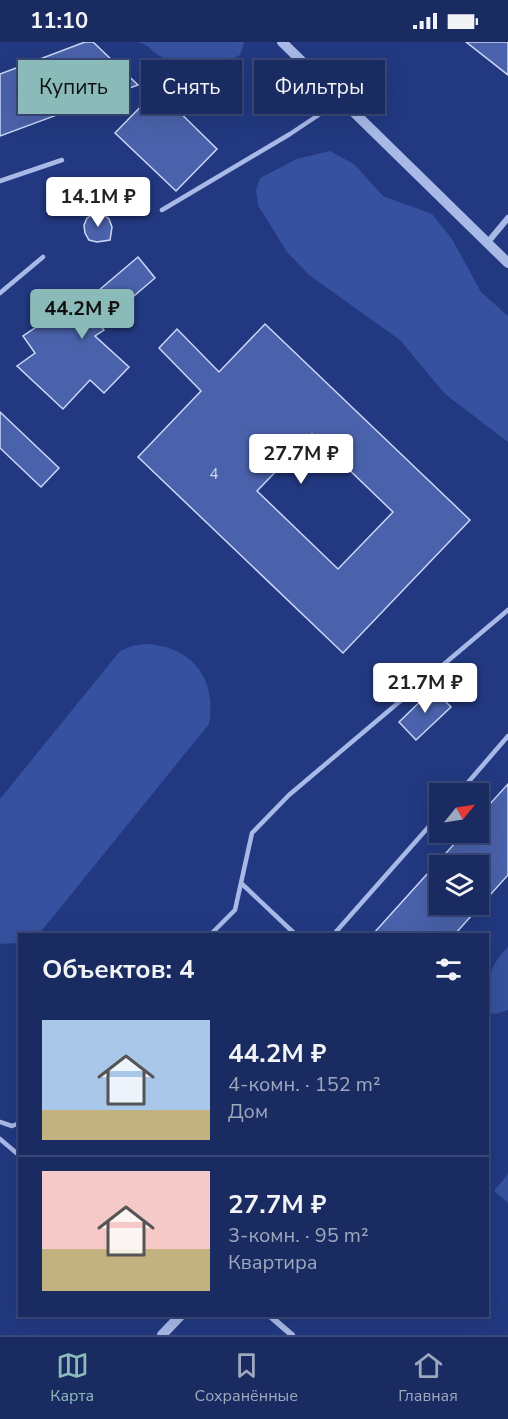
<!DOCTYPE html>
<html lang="ru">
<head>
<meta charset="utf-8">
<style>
  body { margin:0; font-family:"Nunito Sans",sans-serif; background:#233367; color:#f1f3f6; height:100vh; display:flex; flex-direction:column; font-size:22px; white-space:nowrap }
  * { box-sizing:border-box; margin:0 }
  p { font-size:20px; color:#9fa7bd }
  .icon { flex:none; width:33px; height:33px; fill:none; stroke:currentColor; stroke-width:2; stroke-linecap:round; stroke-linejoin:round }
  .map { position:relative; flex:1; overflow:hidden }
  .panel { position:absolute; left:18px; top:891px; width:471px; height:384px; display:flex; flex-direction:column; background:#1a2b61; border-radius:0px; box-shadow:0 6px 24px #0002,0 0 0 2px #384776 }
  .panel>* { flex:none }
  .hud { position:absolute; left:18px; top:18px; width:472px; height:54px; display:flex; gap:12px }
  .needle { width:39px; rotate:60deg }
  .buttons { position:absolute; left:429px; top:741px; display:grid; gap:12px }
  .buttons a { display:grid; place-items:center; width:60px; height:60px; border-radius:0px; background:#1a2b61; box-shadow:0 6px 24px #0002,0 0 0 2px #384776; font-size:30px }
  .price { position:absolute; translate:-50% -51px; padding:0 14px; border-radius:6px; background:#fff; color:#222; font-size:20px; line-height:39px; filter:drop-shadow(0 2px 3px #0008) }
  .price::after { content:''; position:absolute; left:50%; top:36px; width:18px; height:14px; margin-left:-9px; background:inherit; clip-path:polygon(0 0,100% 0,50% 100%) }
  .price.selected { background:#8bbbb9; color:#111 }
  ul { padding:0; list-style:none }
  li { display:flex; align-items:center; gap:18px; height:150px; padding:0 24px }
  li+li { border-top:2px solid #384776 }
  li span { display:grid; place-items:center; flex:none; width:168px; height:120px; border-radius:0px; color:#555 }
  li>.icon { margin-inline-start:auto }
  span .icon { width:72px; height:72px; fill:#fffc; stroke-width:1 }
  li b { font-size:26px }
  h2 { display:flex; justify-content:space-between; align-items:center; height:72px; padding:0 24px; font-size:26px }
  .pill { padding:0 21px; border-radius:0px; background:#1a2b61; box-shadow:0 6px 24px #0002,0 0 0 2px #384776; font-size:21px; line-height:54px }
  .pill.selected { background:#8bbbb9; color:#111 }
  .status { display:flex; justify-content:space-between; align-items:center; height:42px; padding:0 30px; background:#1a2b61; direction:ltr }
  .status svg { height:16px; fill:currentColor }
  .menu { display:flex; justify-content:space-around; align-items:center; height:84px; border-top:2px solid #384776; background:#1a2b61; font-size:16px; color:#9fa7bd }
  .menu a { display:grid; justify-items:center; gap:3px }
  .menu .selected { color:#8bbbb9 }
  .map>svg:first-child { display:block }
  .green { fill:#36519f }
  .building { fill:#4a62ab; stroke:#ccd7f6; stroke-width:1.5; fill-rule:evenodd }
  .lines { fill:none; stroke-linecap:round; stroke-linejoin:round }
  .service { stroke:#a8b9e8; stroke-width:4.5 }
  .minor { stroke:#a8b9e8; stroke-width:6 }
  .tertiary { stroke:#a8b9e8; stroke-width:10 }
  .labels { text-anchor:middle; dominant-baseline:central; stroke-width:6; stroke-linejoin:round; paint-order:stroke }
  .number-label { font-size:15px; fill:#d2d8ea }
</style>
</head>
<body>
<div class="status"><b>11:10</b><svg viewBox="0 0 49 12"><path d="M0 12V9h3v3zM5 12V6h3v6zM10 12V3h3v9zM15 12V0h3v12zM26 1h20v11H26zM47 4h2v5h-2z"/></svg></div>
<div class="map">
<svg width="508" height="1293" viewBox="0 0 508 1293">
  <rect width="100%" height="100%" fill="#223981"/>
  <path class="green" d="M137,0H244V1L240,13C212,26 188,30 160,14C149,8 151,3 137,0Z
    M330,109L354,122L383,154L432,172L452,197L481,250L508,274V400L445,352L400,298L309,233L287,210L258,163L256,148L260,136L297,117Z
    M145,602C192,604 217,636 209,682L39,892H20L19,901L0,902V757L120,609L132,604Z
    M508,905V968L496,972L488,971C487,942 486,927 508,905Z
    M508,1132V1161L494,1149Z"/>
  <path class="building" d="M85,0H93L138,43L0,94V32Z
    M466,0H508V33Z
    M159,50L217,107L176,149L115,91L150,55L152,57Z
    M94,172H103L109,177L112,185L110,198L97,200L89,198L85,191L84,183L87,176Z
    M138,215L155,236L100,283L104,288L95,294L129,325L104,351L90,338L63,367L17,324L35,311L23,294L81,255L85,260Z
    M265,282L470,478L343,611L138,415L201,349L159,306L177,287L219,330ZM312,392L393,470L338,527L257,449Z
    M0,370L59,426L41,445L0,406Z
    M433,647L451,665L416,698L399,680Z
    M508,742V833L455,892H373L465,790H478V775ZM440,824H478V862H440Z"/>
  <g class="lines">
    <path class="service" d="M0,139L62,118
      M162,168L290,92L341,58
      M0,251L43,215
      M458,752L508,694
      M241,841L295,892
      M211,892L235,868L252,791L289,753L508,568
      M334,892L440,772
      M0,1080L12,1084L20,1081
      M0,1097L20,1114"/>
    <path class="minor" d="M488,200L508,176
      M270,1274L292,1293"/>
    <path class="tertiary" d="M282,0L508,221
      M162,1293L180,1274"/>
  </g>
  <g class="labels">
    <g class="number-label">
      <text x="214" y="432">4</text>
    </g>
  </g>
</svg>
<div class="buttons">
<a><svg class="needle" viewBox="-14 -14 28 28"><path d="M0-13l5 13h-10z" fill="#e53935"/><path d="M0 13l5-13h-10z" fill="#9fa7bd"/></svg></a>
<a><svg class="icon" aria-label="layers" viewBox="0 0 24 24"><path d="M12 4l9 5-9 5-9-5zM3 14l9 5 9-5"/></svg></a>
</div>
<b class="price" style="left:98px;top:186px">14.1M ₽</b>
<b class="price selected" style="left:82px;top:298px">44.2M ₽</b>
<b class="price" style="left:301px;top:443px">27.7M ₽</b>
<b class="price" style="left:425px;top:672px">21.7M ₽</b>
<div class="hud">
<a class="pill selected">Купить</a>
<a class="pill">Снять</a>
<a class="pill">Фильтры</a>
</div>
<section class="panel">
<h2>Объектов: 4<svg class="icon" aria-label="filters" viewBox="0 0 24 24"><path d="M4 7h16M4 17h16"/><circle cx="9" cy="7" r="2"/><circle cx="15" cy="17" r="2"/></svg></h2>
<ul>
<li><span style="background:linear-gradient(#a9c7e8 75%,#c2b280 0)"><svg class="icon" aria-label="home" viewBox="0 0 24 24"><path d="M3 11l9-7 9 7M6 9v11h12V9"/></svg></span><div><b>44.2M ₽</b><p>4-комн. · 152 m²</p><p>Дом</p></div></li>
<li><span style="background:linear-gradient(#f6c9c9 65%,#c2b280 0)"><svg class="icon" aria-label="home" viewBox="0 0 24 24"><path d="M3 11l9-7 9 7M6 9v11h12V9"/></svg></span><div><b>27.7M ₽</b><p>3-комн. · 95 m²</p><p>Квартира</p></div></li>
</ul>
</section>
</div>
<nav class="menu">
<a class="selected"><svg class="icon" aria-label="map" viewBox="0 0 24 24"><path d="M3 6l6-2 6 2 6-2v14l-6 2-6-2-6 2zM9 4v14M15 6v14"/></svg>Карта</a>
<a><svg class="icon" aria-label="saved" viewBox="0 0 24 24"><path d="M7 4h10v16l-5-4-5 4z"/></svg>Сохранённые</a>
<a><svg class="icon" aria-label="home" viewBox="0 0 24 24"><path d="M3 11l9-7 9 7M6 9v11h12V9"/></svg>Главная</a>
</nav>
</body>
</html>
